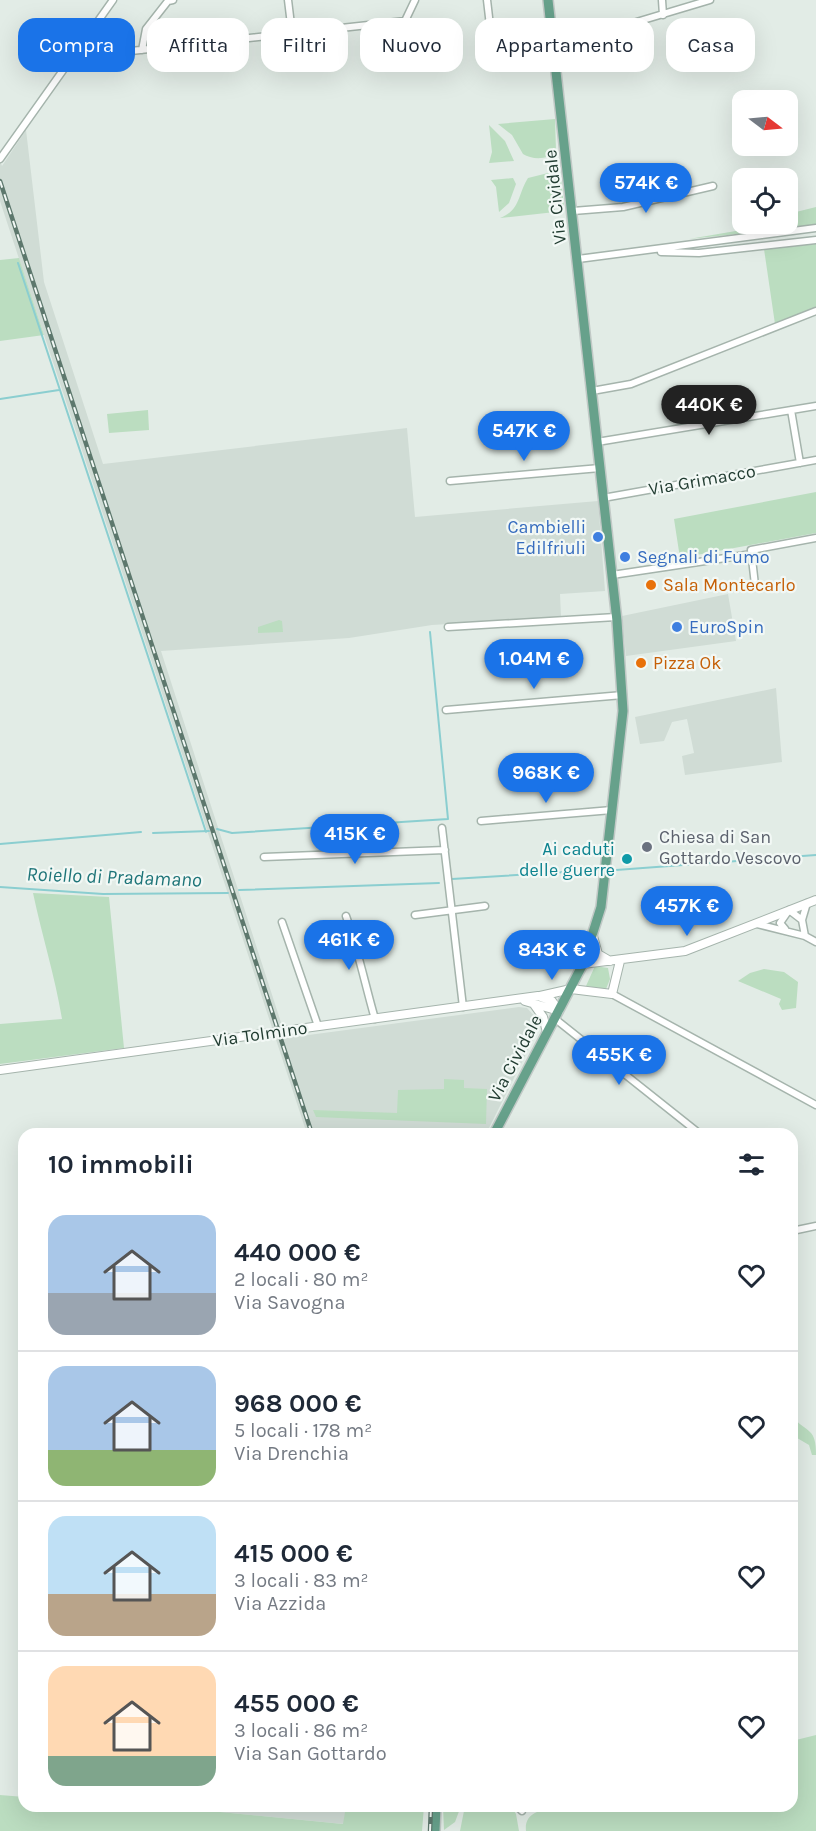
<!DOCTYPE html>
<html lang="it">
<head>
<meta charset="utf-8">
<style>
  body { margin:0; font-family:Karla,sans-serif; background:#f2f2f3; color:#1f2937; height:100vh; display:flex; flex-direction:column; font-size:22px; white-space:nowrap }
  * { box-sizing:border-box; margin:0 }
  p { font-size:20px; color:#747a83 }
  .icon { flex:none; width:33px; height:33px; fill:none; stroke:currentColor; stroke-width:2; stroke-linecap:round; stroke-linejoin:round }
  .map { position:relative; flex:1; overflow:hidden }
  .drawer { position:absolute; left:18px; top:1128px; width:780px; height:684px; display:flex; flex-direction:column; background:#fff; border-radius:18px; box-shadow:0 6px 24px #0002 }
  .drawer>* { flex:none }
  .guide { position:absolute; left:18px; top:18px; width:780px; height:54px; display:flex; gap:12px }
  .needle { width:39px; rotate:106deg }
  .fabs { position:absolute; left:732px; top:90px; display:grid; gap:12px }
  .fabs a { display:grid; place-items:center; width:66px; height:66px; border-radius:12px; background:#fff; box-shadow:0 6px 24px #0002; font-size:30px }
  .price { position:absolute; translate:-50% -51px; padding:0 14px; border-radius:21px; background:#1a73e8; color:#fff; font-size:20px; line-height:39px; filter:drop-shadow(0 2px 3px #0008) }
  .price::after { content:''; position:absolute; left:50%; top:36px; width:18px; height:14px; margin-left:-9px; background:inherit; clip-path:polygon(0 0,100% 0,50% 100%) }
  .price.current { background:#222; color:#fff }
  ul { padding:0; list-style:none }
  li { display:flex; align-items:center; gap:18px; height:150px; padding:0 30px }
  li+li { border-top:2px solid #e0e1e3 }
  li span { display:grid; place-items:center; flex:none; width:168px; height:120px; border-radius:18px; color:#555 }
  li>.icon { margin-inline-start:auto }
  span .icon { width:72px; height:72px; fill:#fffc; stroke-width:1 }
  li b { font-size:26px }
  h2 { display:flex; justify-content:space-between; align-items:center; height:72px; padding:0 30px; font-size:26px }
  .pill { padding:0 21px; border-radius:18px; background:#fff; box-shadow:0 6px 24px #0002; font-size:21px; line-height:54px }
  .pill.current { background:#1a73e8; color:#fff }
  .map>svg:first-child { display:block }
  .built { fill:#d0dcd5 }
  .green { fill:#bbddc0 }
  .lines { fill:none; stroke-linecap:round; stroke-linejoin:round }
  .stream { stroke:#8bced0; stroke-width:2 }
  .minor-casing { stroke:#a5b4ac; stroke-width:9 }
  .tertiary-casing { stroke:#a5b4ac; stroke-width:10 }
  .primary-casing { stroke:#c1c9c6; stroke-width:12 }
  .minor { stroke:#fff; stroke-width:6 }
  .tertiary { stroke:#fff; stroke-width:8 }
  .primary { stroke:#67a18b; stroke-width:9 }
  .rail-casing { stroke:#5d786d; stroke-width:4.5 }
  .rail { stroke:#f2f8f5; stroke-width:2; stroke-dasharray:7; stroke-linecap:butt }
  .shop-dot { fill:#3f7fe0; stroke:#f2f8f5; stroke-width:2 }
  .food-dot { fill:#e8710a; stroke:#f2f8f5; stroke-width:2 }
  .worship-dot { fill:#6b7280; stroke:#f2f8f5; stroke-width:2 }
  .culture-dot { fill:#0f9aa8; stroke:#f2f8f5; stroke-width:2 }
  .labels { text-anchor:middle; dominant-baseline:central; stroke-width:4.5; stroke-linejoin:round; paint-order:stroke }
  .street-label { font-size:18px; fill:#223d32; stroke:#f2f8f5 }
  .shop-label { font-size:18px; fill:#366cbe; stroke:#f2f8f5; text-anchor:start }
  .food-label { font-size:18px; fill:#c56008; stroke:#f2f8f5; text-anchor:start }
  .worship-label { font-size:18px; fill:#5b616d; stroke:#f2f8f5; text-anchor:start }
  .culture-label { font-size:18px; fill:#0d838f; stroke:#f2f8f5; text-anchor:end }
  .water-label { font-size:20px; font-style:italic; fill:#1d7478; stroke:#f2f8f5 }
</style>
</head>
<body>
<div class="map">
<svg width="816" height="1831" viewBox="0 0 816 1831">
  <rect width="100%" height="100%" fill="#e2ece6"/>
  <path class="built" d="M26,130L44,282L103,464L407,428L415,517L598,501L605,591L560,594L561,617L432,625L349,638L161,651L286,1038L519,1007L527,1008L538,1020L537,1032L486,1134H473L457,1128L454,1134H307L0,201V161L2,166Z
    M728,594L736,641L626,656L622,616Z
    M776,688L782,762L685,775L682,756L694,753L687,719L672,722L664,741L640,744L635,717Z
    M159,1806H346L344,1824Z"/>
  <path class="green" d="M555,119L556,151C549,160 532,160 523,154L512,135L498,124Z
    M489,125L505,141L514,161L489,163L492,152Z
    M548,173L561,179L564,206L555,207V212L500,218C520,211 518,194 528,178Z
    M513,178L516,184L509,203L499,212L496,187L491,180Z
    M816,207V226L689,239L759,227V224H788V214Z
    M816,244V308L775,324L764,249Z
    M19,258L44,335L0,341V260Z
    M148,410L149,430L109,433L107,414Z
    M816,492V533L680,558L674,519Z
    M279,620L282,621L283,632L258,633V627Z
    M33,893L109,897L124,1048L0,1064V1024L62,1019C55,976 42,936 33,893Z
    M595,966L608,968L610,979L606,989L586,986Z
    M764,969L784,972L798,982L796,1008L782,1010L779,1004L781,999L738,981L750,973Z
    M444,1079L464,1080V1088L487,1089L486,1124L316,1117L313,1110L397,1113L398,1090L444,1089Z
    M792,1417C808,1433 816,1428 816,1455H812L809,1445L792,1435Z
    M816,1735V1831H526C524,1813 540,1811 554,1806H792V1741Z
    M0,1795L24,1797V1806H159L343,1824L346,1806H424L422,1831H0Z
    M443,1806H461L455,1822L444,1830Z
    M465,1806H511L516,1814L519,1831H460Z"/>
  <g class="lines">
    <path class="stream" d="M18,263L206,832
      M0,399L59,390
      M217,829L232,833L448,819L430,632
      M153,833L209,831
      M0,844L141,832
      M616,870L816,855
      M452,879L600,870
      M0,887L103,894L228,893
      M239,890L439,883"/>
    <defs>
      <path id="minor" d="M288,0L292,33
        M487,0L492,43
        M662,0L663,15
        M553,35L613,29L710,0
        M86,38L115,49L131,51L405,21L415,0
        M142,50L146,29L168,1L173,0
        M0,159L113,0
        M573,211L623,207L713,186
        M661,252L699,253L816,240
        M578,259L816,228
        M592,391L631,384L816,311
        M791,410L800,463
        M597,442L816,406
        M450,481L600,468
        M603,498L816,460
        M612,575L752,554
        M755,585L751,550L816,538
        M448,627L616,617
        M446,710L623,695
        M481,821L612,810
        M442,828L463,1007
        M264,857L445,850
        M415,915L485,906
        M346,916C358,950 365,984 375,1019
        M282,922L318,1026
        M757,924L805,936L816,942
        M785,929L780,923L789,910L802,920
        M805,936L802,920L807,903
        M612,994L816,1105
        M554,1018L700,1134
        M792,1231L816,1226
        M517,1806L522,1811"/>
      <path id="tertiary" d="M593,936L598,954L610,961
        M583,964L685,951L816,900
        M540,996L571,989L612,994L620,961
        M525,1001L559,1011
        M533,1003L543,1017L547,1032
        M0,1070L538,996L552,1001L559,1011"/>
      <path id="primary" d="M494,1134L583,964L601,907L623,711L617,621L548,0
        M435,1831L436,1806"/>
    </defs>
    <use href="#minor" class="minor-casing"/>
    <use href="#tertiary" class="tertiary-casing"/>
    <use href="#primary" class="primary-casing"/>
    <use href="#minor" class="minor"/>
    <use href="#tertiary" class="tertiary"/>
    <use href="#primary" class="primary"/>
    <defs>
      <path id="rail" d="M0,181L312,1134
        M430,1831L431,1806"/>
    </defs>
    <use href="#rail" class="rail-casing"/>
    <use href="#rail" class="rail"/>
  </g>
  <g class="shop-dot">
    <circle cx="598" cy="537" r="6"/>
    <circle cx="625" cy="557" r="6"/>
    <circle cx="677" cy="627" r="6"/>
  </g>
  <g class="food-dot">
    <circle cx="651" cy="585" r="6"/>
    <circle cx="641" cy="663" r="6"/>
  </g>
  <circle class="worship-dot" cx="647" cy="847" r="6"/>
  <circle class="culture-dot" cx="627" cy="859" r="6"/>
  <g class="labels">
    <g class="street-label">
      <text transform="translate(555 197) rotate(-96)">Via Cividale</text>
      <text transform="translate(702 480) rotate(-10)">Via Grimacco</text>
      <text transform="translate(260 1034) rotate(-8)">Via Tolmino</text>
      <text transform="translate(515 1058) rotate(-62)">Via Cividale</text>
    </g>
    <g class="shop-label">
      <text x="586" y="527" text-anchor="end">Cambielli<tspan x="586" dy="21">Edilfriuli</tspan></text>
      <text x="637" y="557">Segnali di Fumo</text>
      <text x="689" y="627">EuroSpin</text>
    </g>
    <g class="food-label">
      <text x="663" y="585">Sala Montecarlo</text>
      <text x="653" y="663">Pizza Ok</text>
    </g>
    <g class="worship-label">
      <text x="659" y="837">Chiesa di San<tspan x="659" dy="21">Gottardo Vescovo</tspan></text>
    </g>
    <g class="culture-label">
      <text x="615" y="849">Ai caduti<tspan x="615" dy="21">delle guerre</tspan></text>
    </g>
    <g class="water-label">
      <text transform="translate(114 877) rotate(2)">Roiello di Pradamano</text>
    </g>
  </g>
</svg>
<div class="fabs">
<a><svg class="needle" viewBox="-14 -14 28 28"><path d="M0-13l5 13h-10z" fill="#e53935"/><path d="M0 13l5-13h-10z" fill="#747a83"/></svg></a>
<a><svg class="icon" aria-label="locate" viewBox="0 0 24 24"><circle cx="12" cy="12" r="6"/><path d="M12 2v4M12 18v4M2 12h4M18 12h4"/></svg></a>
</div>
<b class="price" style="left:646px;top:214px">574K €</b>
<b class="price current" style="left:709px;top:436px">440K €</b>
<b class="price" style="left:524px;top:462px">547K €</b>
<b class="price" style="left:534px;top:690px">1.04M €</b>
<b class="price" style="left:546px;top:804px">968K €</b>
<b class="price" style="left:355px;top:865px">415K €</b>
<b class="price" style="left:687px;top:937px">457K €</b>
<b class="price" style="left:349px;top:971px">461K €</b>
<b class="price" style="left:552px;top:981px">843K €</b>
<b class="price" style="left:619px;top:1086px">455K €</b>
<div class="guide">
<a class="pill current">Compra</a>
<a class="pill">Affitta</a>
<a class="pill">Filtri</a>
<a class="pill">Nuovo</a>
<a class="pill">Appartamento</a>
<a class="pill">Casa</a>
</div>
<section class="drawer">
<h2>10 immobili<svg class="icon" aria-label="filters" viewBox="0 0 24 24"><path d="M4 7h16M4 17h16"/><circle cx="9" cy="7" r="2"/><circle cx="15" cy="17" r="2"/></svg></h2>
<ul>
<li><span style="background:linear-gradient(#a9c7e8 65%,#9aa5b1 0)"><svg class="icon" aria-label="home" viewBox="0 0 24 24"><path d="M3 11l9-7 9 7M6 9v11h12V9"/></svg></span><div><b>440 000 €</b><p>2 locali · 80 m²</p><p>Via Savogna</p></div><svg class="icon" aria-label="heart" viewBox="0 0 24 24"><path d="M12 20l-8-8c-3-5 5-10 8-4 3-6 11-1 8 4z"/></svg></li>
<li><span style="background:linear-gradient(#a9c7e8 70%,#8fb573 0)"><svg class="icon" aria-label="home" viewBox="0 0 24 24"><path d="M3 11l9-7 9 7M6 9v11h12V9"/></svg></span><div><b>968 000 €</b><p>5 locali · 178 m²</p><p>Via Drenchia</p></div><svg class="icon" aria-label="heart" viewBox="0 0 24 24"><path d="M12 20l-8-8c-3-5 5-10 8-4 3-6 11-1 8 4z"/></svg></li>
<li><span style="background:linear-gradient(#bfe0f5 65%,#b9a48a 0)"><svg class="icon" aria-label="home" viewBox="0 0 24 24"><path d="M3 11l9-7 9 7M6 9v11h12V9"/></svg></span><div><b>415 000 €</b><p>3 locali · 83 m²</p><p>Via Azzida</p></div><svg class="icon" aria-label="heart" viewBox="0 0 24 24"><path d="M12 20l-8-8c-3-5 5-10 8-4 3-6 11-1 8 4z"/></svg></li>
<li><span style="background:linear-gradient(#ffd9b3 75%,#7fa58c 0)"><svg class="icon" aria-label="home" viewBox="0 0 24 24"><path d="M3 11l9-7 9 7M6 9v11h12V9"/></svg></span><div><b>455 000 €</b><p>3 locali · 86 m²</p><p>Via San Gottardo</p></div><svg class="icon" aria-label="heart" viewBox="0 0 24 24"><path d="M12 20l-8-8c-3-5 5-10 8-4 3-6 11-1 8 4z"/></svg></li>
</ul>
</section>
</div>
</body>
</html>
